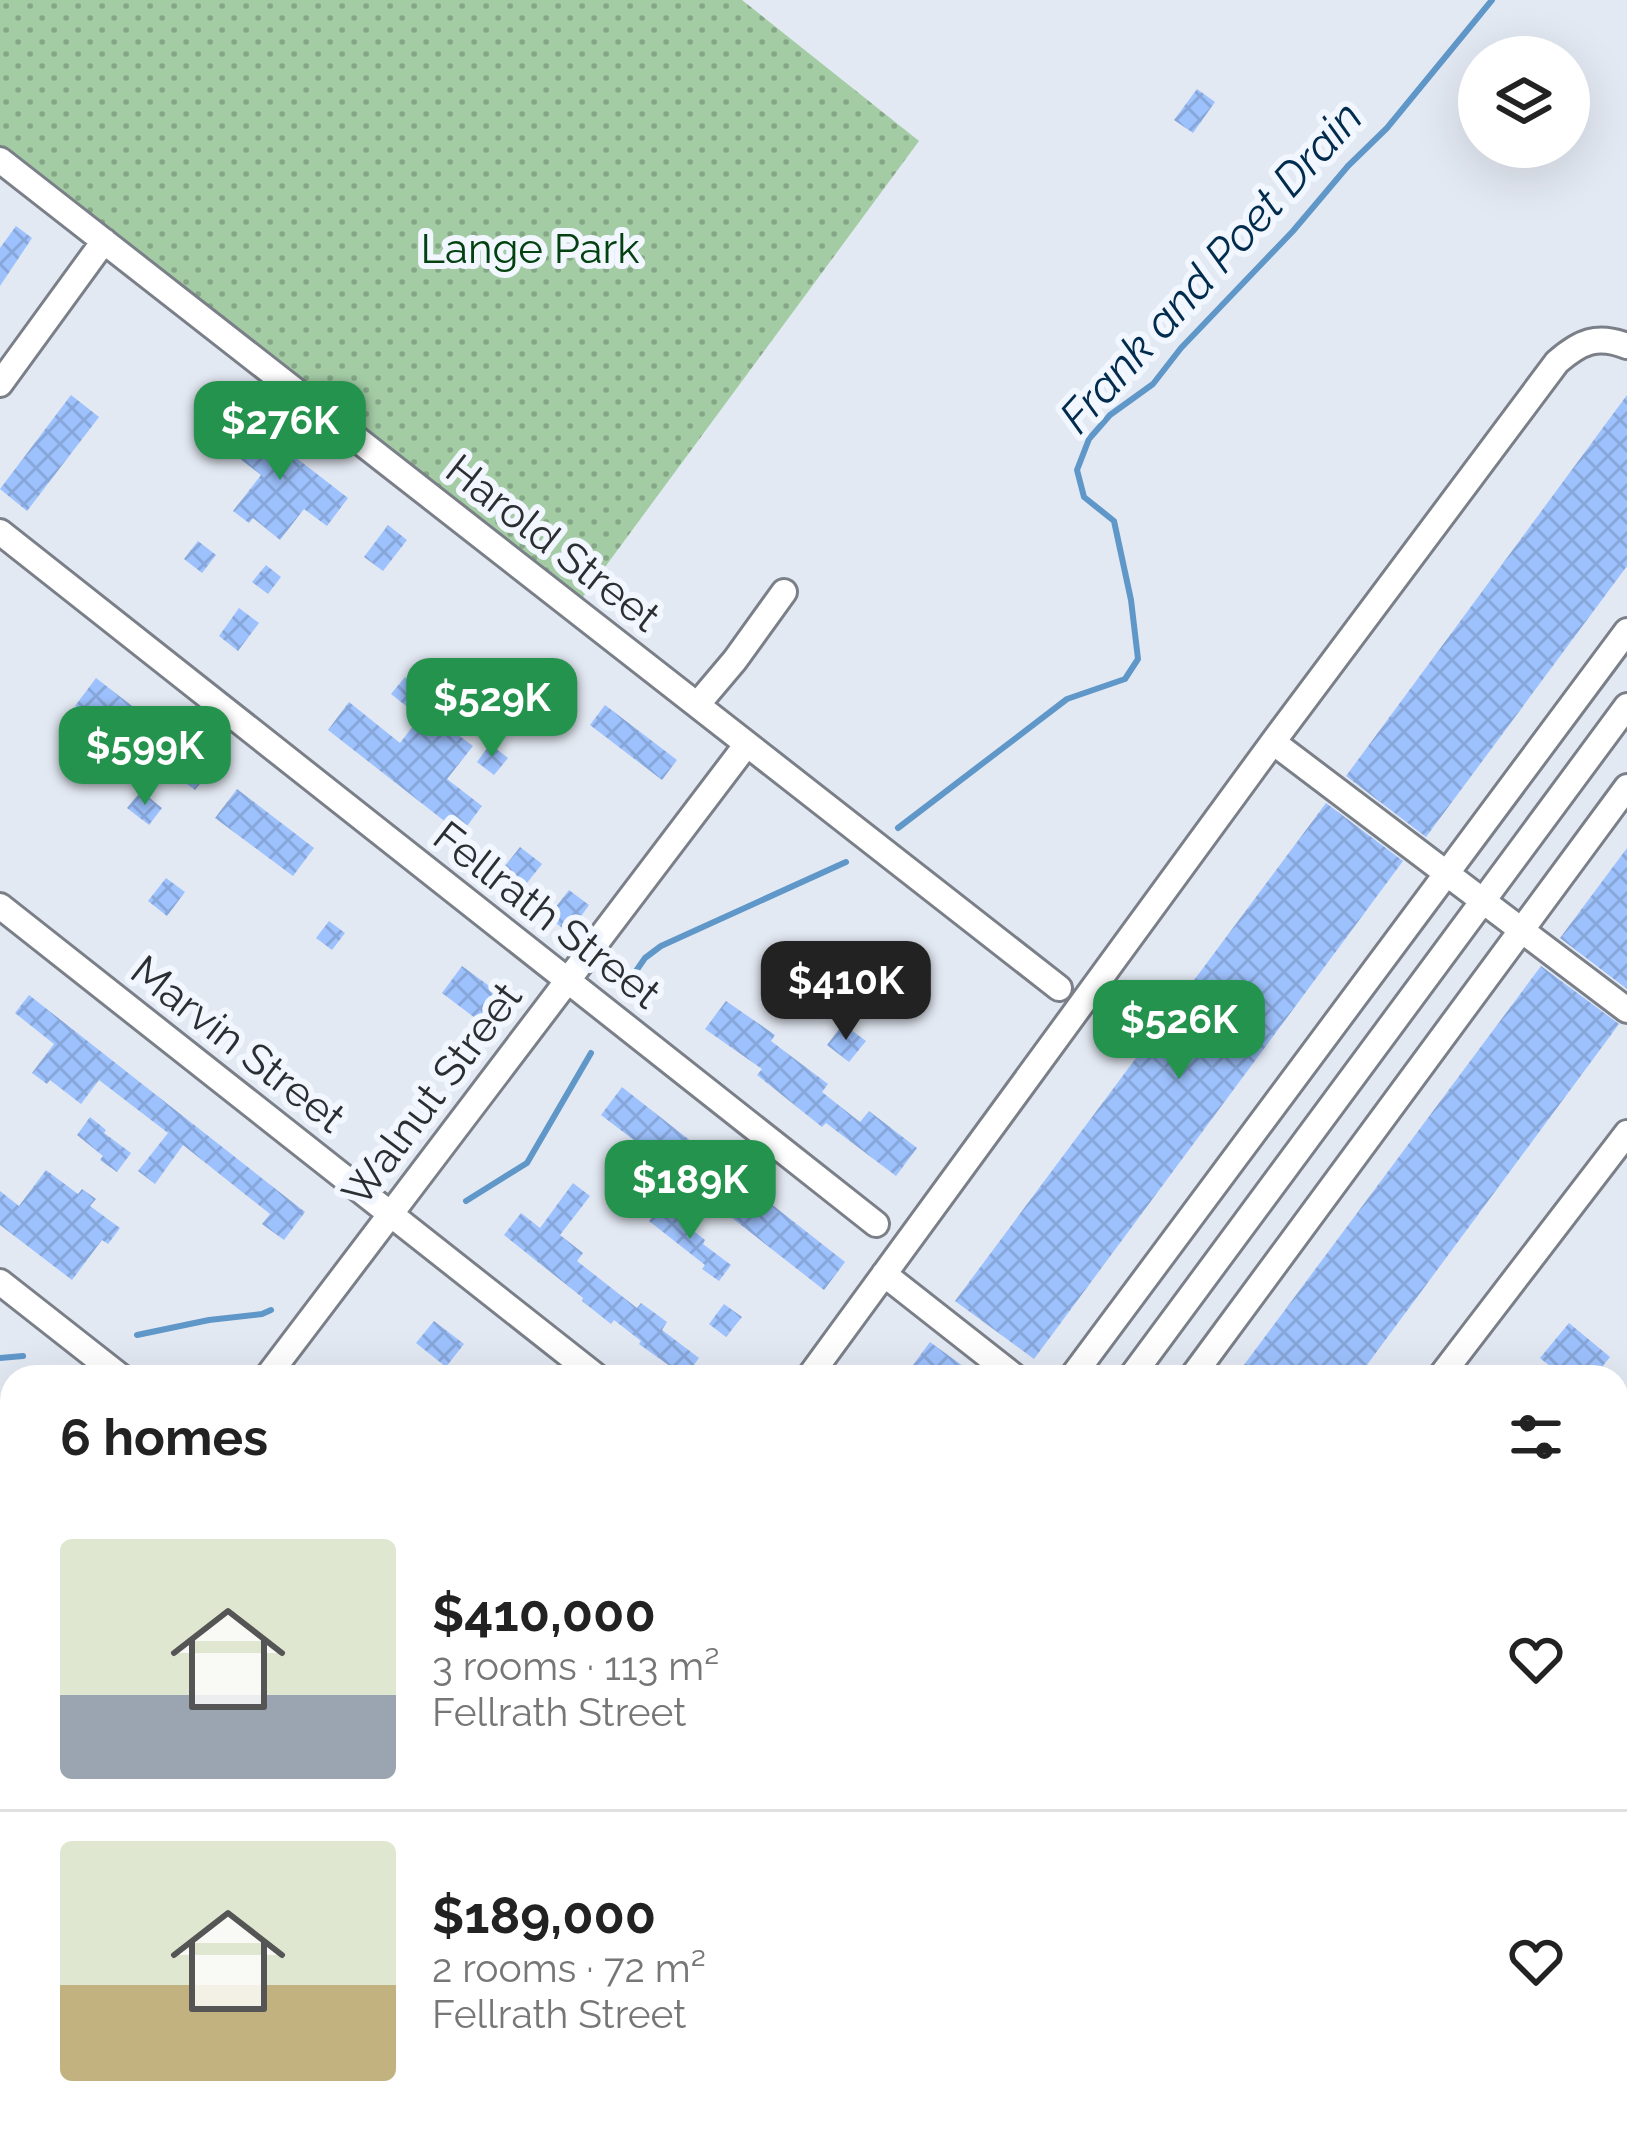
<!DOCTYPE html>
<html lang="en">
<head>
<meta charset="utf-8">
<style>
  body { margin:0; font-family:Raleway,sans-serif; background:#f2f2f2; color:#222; height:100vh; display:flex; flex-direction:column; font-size:45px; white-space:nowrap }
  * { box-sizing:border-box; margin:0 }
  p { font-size:39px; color:#767676 }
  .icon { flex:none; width:66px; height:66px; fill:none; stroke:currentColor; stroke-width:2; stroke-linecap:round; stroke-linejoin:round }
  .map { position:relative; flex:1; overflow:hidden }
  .panel { position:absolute; left:0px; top:1365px; width:1629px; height:768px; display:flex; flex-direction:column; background:#fff; border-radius:36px 36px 0 0; box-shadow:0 12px 48px #0002 }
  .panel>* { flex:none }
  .buttons { position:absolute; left:1458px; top:36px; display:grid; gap:24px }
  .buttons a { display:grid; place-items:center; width:132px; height:132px; border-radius:50%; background:#fff; box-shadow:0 12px 48px #0002; font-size:60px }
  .price { position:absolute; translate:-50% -102px; padding:0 27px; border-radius:24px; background:#24934d; color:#fff; font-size:39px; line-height:78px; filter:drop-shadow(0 3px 6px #0008) }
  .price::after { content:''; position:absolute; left:50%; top:72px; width:36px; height:27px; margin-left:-18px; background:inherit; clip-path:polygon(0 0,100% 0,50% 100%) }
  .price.active { background:#222; color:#fff }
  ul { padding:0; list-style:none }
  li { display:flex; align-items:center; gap:36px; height:300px; padding:0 60px }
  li+li { border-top:3px solid #e0e0e0 }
  li span { display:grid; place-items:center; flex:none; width:336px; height:240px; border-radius:12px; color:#555 }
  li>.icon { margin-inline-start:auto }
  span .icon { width:144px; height:144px; fill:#fffc; stroke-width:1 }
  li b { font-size:51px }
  h2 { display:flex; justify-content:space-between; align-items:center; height:144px; padding:0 60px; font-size:51px }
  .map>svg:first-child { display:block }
  .grass { fill:url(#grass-tufts) }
  .park { fill:url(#park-dots) }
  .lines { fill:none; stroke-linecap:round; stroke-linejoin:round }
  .stream { stroke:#6097c9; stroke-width:6 }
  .building { fill:url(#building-cross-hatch) }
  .minor-casing { stroke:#7a7f88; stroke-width:30 }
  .minor { stroke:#fff; stroke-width:24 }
  .labels { text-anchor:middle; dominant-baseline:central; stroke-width:12; stroke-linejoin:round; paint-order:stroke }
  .park-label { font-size:42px; fill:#034210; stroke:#f2f6fe }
  .street-label { font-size:42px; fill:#2c2f32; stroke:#f2f6fe }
  .water-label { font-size:45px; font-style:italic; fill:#012c4d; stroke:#f2f6fe }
</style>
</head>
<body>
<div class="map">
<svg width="1627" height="2133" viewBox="0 0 1627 2133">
  <defs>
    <pattern id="grass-tufts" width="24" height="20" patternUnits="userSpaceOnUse" patternTransform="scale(3)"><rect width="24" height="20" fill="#a3cca5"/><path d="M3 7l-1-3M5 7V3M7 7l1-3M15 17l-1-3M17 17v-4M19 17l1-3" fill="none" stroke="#85a687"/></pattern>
    <pattern id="park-dots" width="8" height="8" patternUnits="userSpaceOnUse" patternTransform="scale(3)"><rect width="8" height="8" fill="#a3cca5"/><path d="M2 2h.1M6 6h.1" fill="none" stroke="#85a687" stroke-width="1.8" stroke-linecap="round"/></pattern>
    <pattern id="building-cross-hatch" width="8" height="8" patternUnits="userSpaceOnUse" patternTransform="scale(3)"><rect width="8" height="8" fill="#9dc1fd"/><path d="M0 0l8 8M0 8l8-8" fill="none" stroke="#87a6d9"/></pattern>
  </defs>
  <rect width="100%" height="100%" fill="#e3e9f3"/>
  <path class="grass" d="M0,1706L12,1716V2121H158L160,2133H0Z"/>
  <path class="park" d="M0,0H742L919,141L580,601L0,151Z"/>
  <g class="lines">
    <path class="stream" d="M898,828L1067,699L1125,679L1138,659L1131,600L1114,521L1084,497L1077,470L1089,439L1110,415L1153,384L1181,348L1293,231L1348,166L1387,128L1492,0
      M636,971L645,958L661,946L846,862
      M466,1201L527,1163L591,1053
      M137,1335L209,1320L262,1314L271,1310
      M0,1358L23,1356"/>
  </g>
  <path class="building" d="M1197,89L1215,102L1193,133L1174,120Z
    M16,226L32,238L0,286V248Z
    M71,395L99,417L27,511L0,489Z
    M1627,395V566L1426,837L1346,776Z
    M242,416L348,498L327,526L304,509L280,540L253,518L249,523L233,511L261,475L221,444Z
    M388,525L407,540L383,571L364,557Z
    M198,541L216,555L202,573L184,559Z
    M266,565L281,577L268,594L252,582Z
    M239,608L259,623L238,651L219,636Z
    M405,677L420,689L415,694L444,717L441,722L473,746L447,779L482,806L461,834L328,730L349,702L400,743L420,717L391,694Z
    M96,678L171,736L168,740L210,771L195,790L154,759L150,765L75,706Z
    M605,705L677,760L662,780L590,725Z
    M490,744L508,758L494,775L477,762Z
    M237,789L314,848L293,876L215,818Z
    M141,791L162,808L149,825L127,808Z
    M1326,803L1403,861L1034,1359L955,1301Z
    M520,847L542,864L523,888L501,871Z
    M1627,848V989L1560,938Z
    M166,878L185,892L167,916L148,901Z
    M569,890L589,905L569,933L548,917Z
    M329,921L345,933L332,950L316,938Z
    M462,966L511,1002L491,1030L442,993Z
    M1541,966L1619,1024L1358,1377H1235Z
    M29,995L305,1212L284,1240L262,1224L270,1214L183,1145L155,1184L138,1171L168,1133L99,1080L81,1104L50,1080L47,1084L32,1073L54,1044L15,1013Z
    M726,1001L775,1035L771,1041L828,1084L822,1092L860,1122L869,1111L917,1148L896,1176L826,1123L822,1127L757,1075L762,1069L705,1029Z
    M843,1024L866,1041L849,1062L827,1045Z
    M622,1087L845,1262L824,1290L668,1168L644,1200L627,1188L652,1154L601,1115Z
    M90,1117L106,1130L104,1133L131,1153L117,1172L100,1160L103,1156L77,1135Z
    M46,1170L78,1194L82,1189L96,1199L90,1206L120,1228L108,1244L102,1240L72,1280L0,1225V1191L19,1206Z
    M573,1183L590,1196L560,1235L583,1253L577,1261L637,1308L641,1303L667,1322L662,1330L699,1358L685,1377L639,1344L641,1341L614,1320L611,1324L582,1301L583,1298L504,1235L521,1213L540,1228Z
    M661,1205L705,1240L703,1244L731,1265L719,1281L702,1269L705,1265L649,1221Z
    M724,1304L742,1317L726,1337L709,1324Z
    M434,1321L464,1344L446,1367L416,1343Z
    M1569,1323L1610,1357L1594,1377H1563L1540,1358Z
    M930,1342L978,1377H904Z"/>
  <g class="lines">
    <defs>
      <path id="minor" d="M0,160L1059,988
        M0,384L104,241
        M0,532L876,1224
        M697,705L735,660L784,592
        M1273,742L1627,1010
        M0,906L597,1377
        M884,1274L1015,1377
        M0,1282L121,1377
        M267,1377L747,744
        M809,1377L1273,742L1557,362C1580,342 1597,334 1627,346
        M1072,1377L1627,631
        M1131,1377L1627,706
        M1192,1377L1627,787
        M1440,1377L1627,1133
        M0,1684L12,1694
        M1617,1788L1627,1796
        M1617,1851L1627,1859
        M0,1898L12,1902
        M1617,2021L1627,2028
        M94,2121L96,2133
        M292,2121L308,2133
        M551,2121L567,2133
        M725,2121L741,2133"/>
    </defs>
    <use href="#minor" class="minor-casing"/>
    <use href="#minor" class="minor"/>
  </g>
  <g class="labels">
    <g class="park-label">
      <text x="530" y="248">Lange Park</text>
    </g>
    <g class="street-label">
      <text transform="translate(553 543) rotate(38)">Harold Street</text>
      <text transform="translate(547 915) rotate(38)">Fellrath Street</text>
      <text transform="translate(238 1044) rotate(38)">Marvin Street</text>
      <text transform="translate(432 1094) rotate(-53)">Walnut Street</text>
    </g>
    <g class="water-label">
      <text transform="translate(1211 267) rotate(-48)">Frank and Poet Drain</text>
    </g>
  </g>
</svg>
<div class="buttons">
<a><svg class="icon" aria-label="layers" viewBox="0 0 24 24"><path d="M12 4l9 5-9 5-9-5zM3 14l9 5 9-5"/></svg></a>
</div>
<b class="price" style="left:280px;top:483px">$276K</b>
<b class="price" style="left:492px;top:760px">$529K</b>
<b class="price" style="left:145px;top:808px">$599K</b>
<b class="price active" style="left:846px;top:1043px">$410K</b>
<b class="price" style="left:1179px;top:1082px">$526K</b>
<b class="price" style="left:690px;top:1242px">$189K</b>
<section class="panel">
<h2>6 homes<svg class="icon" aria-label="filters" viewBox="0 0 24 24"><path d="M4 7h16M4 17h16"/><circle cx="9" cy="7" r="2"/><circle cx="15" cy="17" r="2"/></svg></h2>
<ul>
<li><span style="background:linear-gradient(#dfe7d0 65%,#9aa5b1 0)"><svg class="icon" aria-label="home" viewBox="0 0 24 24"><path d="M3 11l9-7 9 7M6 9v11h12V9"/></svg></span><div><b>$410,000</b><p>3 rooms · 113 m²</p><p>Fellrath Street</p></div><svg class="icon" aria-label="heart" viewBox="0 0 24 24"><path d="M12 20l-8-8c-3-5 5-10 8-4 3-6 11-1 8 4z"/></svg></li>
<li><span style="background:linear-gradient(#dfe7d0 60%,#c2b280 0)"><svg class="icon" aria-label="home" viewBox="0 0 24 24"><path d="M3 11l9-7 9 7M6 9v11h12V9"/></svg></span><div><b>$189,000</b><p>2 rooms · 72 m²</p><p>Fellrath Street</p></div><svg class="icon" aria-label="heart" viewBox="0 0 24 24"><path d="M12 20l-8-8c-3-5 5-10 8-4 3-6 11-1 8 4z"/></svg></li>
</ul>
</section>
</div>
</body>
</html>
